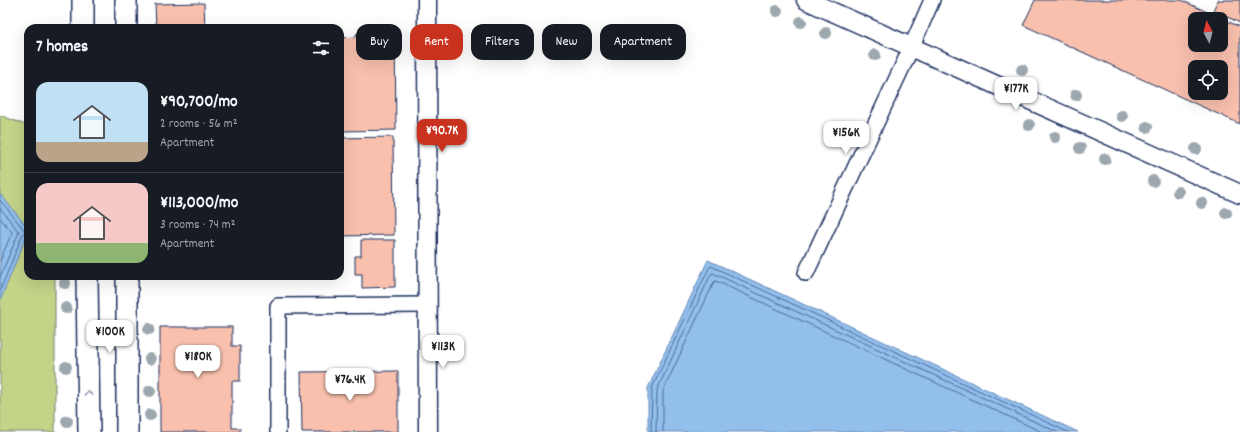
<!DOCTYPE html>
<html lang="en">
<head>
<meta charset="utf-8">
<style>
  body { margin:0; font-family:Dekko,sans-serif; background:#20242c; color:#f1f3f6; height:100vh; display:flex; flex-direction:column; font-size:15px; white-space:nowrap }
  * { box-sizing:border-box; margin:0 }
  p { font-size:13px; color:#9ea1a6 }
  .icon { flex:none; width:22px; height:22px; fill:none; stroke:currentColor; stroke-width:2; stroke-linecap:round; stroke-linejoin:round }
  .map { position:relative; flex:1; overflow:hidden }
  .details { position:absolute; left:24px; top:24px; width:320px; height:256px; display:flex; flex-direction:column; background:#171b24; border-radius:12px; box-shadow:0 4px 16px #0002 }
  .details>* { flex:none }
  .top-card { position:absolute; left:356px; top:24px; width:380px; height:36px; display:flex; gap:8px }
  .needle { width:26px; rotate:353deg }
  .tools { position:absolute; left:1188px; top:12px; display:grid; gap:8px }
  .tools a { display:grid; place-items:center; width:40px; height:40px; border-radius:8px; background:#171b24; box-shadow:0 4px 16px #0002; font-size:20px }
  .price { position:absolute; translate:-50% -34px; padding:0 9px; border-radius:8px; background:#fff; color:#222; font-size:13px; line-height:26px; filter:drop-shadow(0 1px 2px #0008) }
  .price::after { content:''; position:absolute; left:50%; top:24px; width:12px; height:9px; margin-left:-6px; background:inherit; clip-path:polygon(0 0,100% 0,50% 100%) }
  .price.current { background:#c8321e; color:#fff }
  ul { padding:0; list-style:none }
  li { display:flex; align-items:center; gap:12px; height:100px; padding:0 12px }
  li+li { border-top:1px solid #363941 }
  li span { display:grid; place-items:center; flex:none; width:112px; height:80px; border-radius:12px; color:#555 }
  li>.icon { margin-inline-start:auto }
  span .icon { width:48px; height:48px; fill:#fffc; stroke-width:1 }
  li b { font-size:17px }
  h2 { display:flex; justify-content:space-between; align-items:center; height:48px; padding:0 12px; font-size:17px }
  .pill { padding:0 14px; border-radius:12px; background:#171b24; box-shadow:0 4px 16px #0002; font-size:14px; line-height:36px }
  .pill.current { background:#c8321e; color:#fff }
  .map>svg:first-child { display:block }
  .green { fill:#c3d388; stroke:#6f8173 }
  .water { fill:#93bfed; stroke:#6385b4 }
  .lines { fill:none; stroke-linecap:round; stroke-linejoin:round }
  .shore { stroke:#4b6997; stroke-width:1 }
  .building { fill:#f8c0ad; stroke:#1b2f5e; fill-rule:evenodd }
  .minor-casing { stroke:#1b2f5e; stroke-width:18 }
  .tertiary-casing { stroke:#1b2f5e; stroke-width:21 }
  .secondary-casing { stroke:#1b2f5e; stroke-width:24 }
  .minor { stroke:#fff; stroke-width:15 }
  .tertiary { stroke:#fff; stroke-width:18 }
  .secondary { stroke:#fff; stroke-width:21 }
  .tree { fill:#9da8ae }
  .oneway { stroke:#8d97ae }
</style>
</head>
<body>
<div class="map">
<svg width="1240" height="432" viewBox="0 0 1240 432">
  <rect width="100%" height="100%" fill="#fff"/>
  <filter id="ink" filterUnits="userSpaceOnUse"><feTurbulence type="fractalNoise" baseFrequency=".025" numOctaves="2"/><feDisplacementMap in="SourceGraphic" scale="8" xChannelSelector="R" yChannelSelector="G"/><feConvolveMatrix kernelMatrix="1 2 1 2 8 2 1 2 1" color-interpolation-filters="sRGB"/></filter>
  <g filter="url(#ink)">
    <path class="green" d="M0,115L28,126V276H55V432H0Z"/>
    <path class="water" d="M0,194L28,228V232L0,301Z
      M708,260L1078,432H648V388Z"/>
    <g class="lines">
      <path class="shore" d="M0,200L25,231L22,236L0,291
        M0,208L19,232L0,277
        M0,218L12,232L0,261
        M651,432L652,388L709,268L711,266L1068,432
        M656,432L657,390L711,274L713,273L1057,432
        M663,432V391L714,282L716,281L1042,432"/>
    </g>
    <path class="building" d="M1035,0H1181L1240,27V124L1023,25ZM1195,19H1221V45H1195ZM1195,67H1221V93H1195Z
      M1218,0H1240V23L1213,10Z
      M204,3L205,28H156L155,4Z
      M395,33L396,130L340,131V38L356,37V34Z
      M393,137L394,235L340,236V138Z
      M361,240H395V287L362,288V274H355V256H361Z
      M160,327H232V346H240V381H232V428H240V432H160Z
      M398,371V432H302L301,372Z"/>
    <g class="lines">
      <defs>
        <path id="minor" d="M806,273L911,48L932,0
          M278,432V306L427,305"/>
        <path id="tertiary" d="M427,0L428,432
          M806,0L1240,194"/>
        <path id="secondary" d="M83,0V28
          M126,0V28
          M87,276L89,432
          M127,276V432"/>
      </defs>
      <use href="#minor" class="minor-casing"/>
      <use href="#tertiary" class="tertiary-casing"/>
      <use href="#secondary" class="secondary-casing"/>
      <use href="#minor" class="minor"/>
      <use href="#tertiary" class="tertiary"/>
      <use href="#secondary" class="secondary"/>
    </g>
    <g class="tree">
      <circle cx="777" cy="11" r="6"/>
      <circle cx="801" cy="22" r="6"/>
      <circle cx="826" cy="33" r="6"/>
      <circle cx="875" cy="55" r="6"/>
      <circle cx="1022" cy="70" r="6"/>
      <circle cx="1076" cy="95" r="6"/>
      <circle cx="1122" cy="116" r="6"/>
      <circle cx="1029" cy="125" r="6"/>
      <circle cx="1147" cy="127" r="6"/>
      <circle cx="1055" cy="137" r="6"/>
      <circle cx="1080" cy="148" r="6"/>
      <circle cx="1196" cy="149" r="6"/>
      <circle cx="1105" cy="159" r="6"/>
      <circle cx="1153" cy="181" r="6"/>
      <circle cx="1178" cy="192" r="6"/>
      <circle cx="1202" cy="203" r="6"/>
      <circle cx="1226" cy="213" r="6"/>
      <circle cx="65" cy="283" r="6"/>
      <circle cx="66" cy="308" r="6"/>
      <circle cx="149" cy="329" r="6"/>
      <circle cx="150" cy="359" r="6"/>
      <circle cx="66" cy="367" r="6"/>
      <circle cx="150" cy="391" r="6"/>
      <circle cx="150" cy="415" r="6"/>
      <circle cx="67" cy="421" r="6"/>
    </g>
    <defs><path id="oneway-chevron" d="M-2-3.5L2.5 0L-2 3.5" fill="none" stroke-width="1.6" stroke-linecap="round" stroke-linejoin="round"/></defs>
    <use class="oneway" href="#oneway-chevron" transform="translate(88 393) rotate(-91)"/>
  </g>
</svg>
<div class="tools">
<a><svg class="needle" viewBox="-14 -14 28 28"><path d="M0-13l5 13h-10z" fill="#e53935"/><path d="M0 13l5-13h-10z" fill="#9ea1a6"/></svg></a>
<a><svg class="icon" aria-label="locate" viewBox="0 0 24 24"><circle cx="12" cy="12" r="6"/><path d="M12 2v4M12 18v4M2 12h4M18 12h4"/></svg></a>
</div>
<b class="price" style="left:1016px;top:111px">¥177K</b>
<b class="price current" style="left:442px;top:153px">¥90.7K</b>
<b class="price" style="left:846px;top:155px">¥156K</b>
<b class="price" style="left:110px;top:354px">¥100K</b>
<b class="price" style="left:443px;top:369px">¥113K</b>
<b class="price" style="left:198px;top:379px">¥180K</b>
<b class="price" style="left:350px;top:402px">¥76.4K</b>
<div class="top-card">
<a class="pill">Buy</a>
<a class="pill current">Rent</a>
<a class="pill">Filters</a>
<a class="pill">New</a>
<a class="pill">Apartment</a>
</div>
<section class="details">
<h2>7 homes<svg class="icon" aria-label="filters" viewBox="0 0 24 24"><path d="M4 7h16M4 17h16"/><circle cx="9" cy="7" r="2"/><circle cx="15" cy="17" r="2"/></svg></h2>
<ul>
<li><span style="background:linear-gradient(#bfe0f5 75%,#b9a48a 0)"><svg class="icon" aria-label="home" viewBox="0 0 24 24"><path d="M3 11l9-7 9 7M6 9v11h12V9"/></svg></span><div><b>¥90,700/mo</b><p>2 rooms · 56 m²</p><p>Apartment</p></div></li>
<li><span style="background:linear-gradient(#f6c9c9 75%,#8fb573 0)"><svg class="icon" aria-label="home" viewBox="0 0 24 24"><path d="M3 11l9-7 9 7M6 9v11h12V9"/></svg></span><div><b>¥113,000/mo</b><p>3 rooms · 74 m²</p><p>Apartment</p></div></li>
</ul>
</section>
</div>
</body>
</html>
